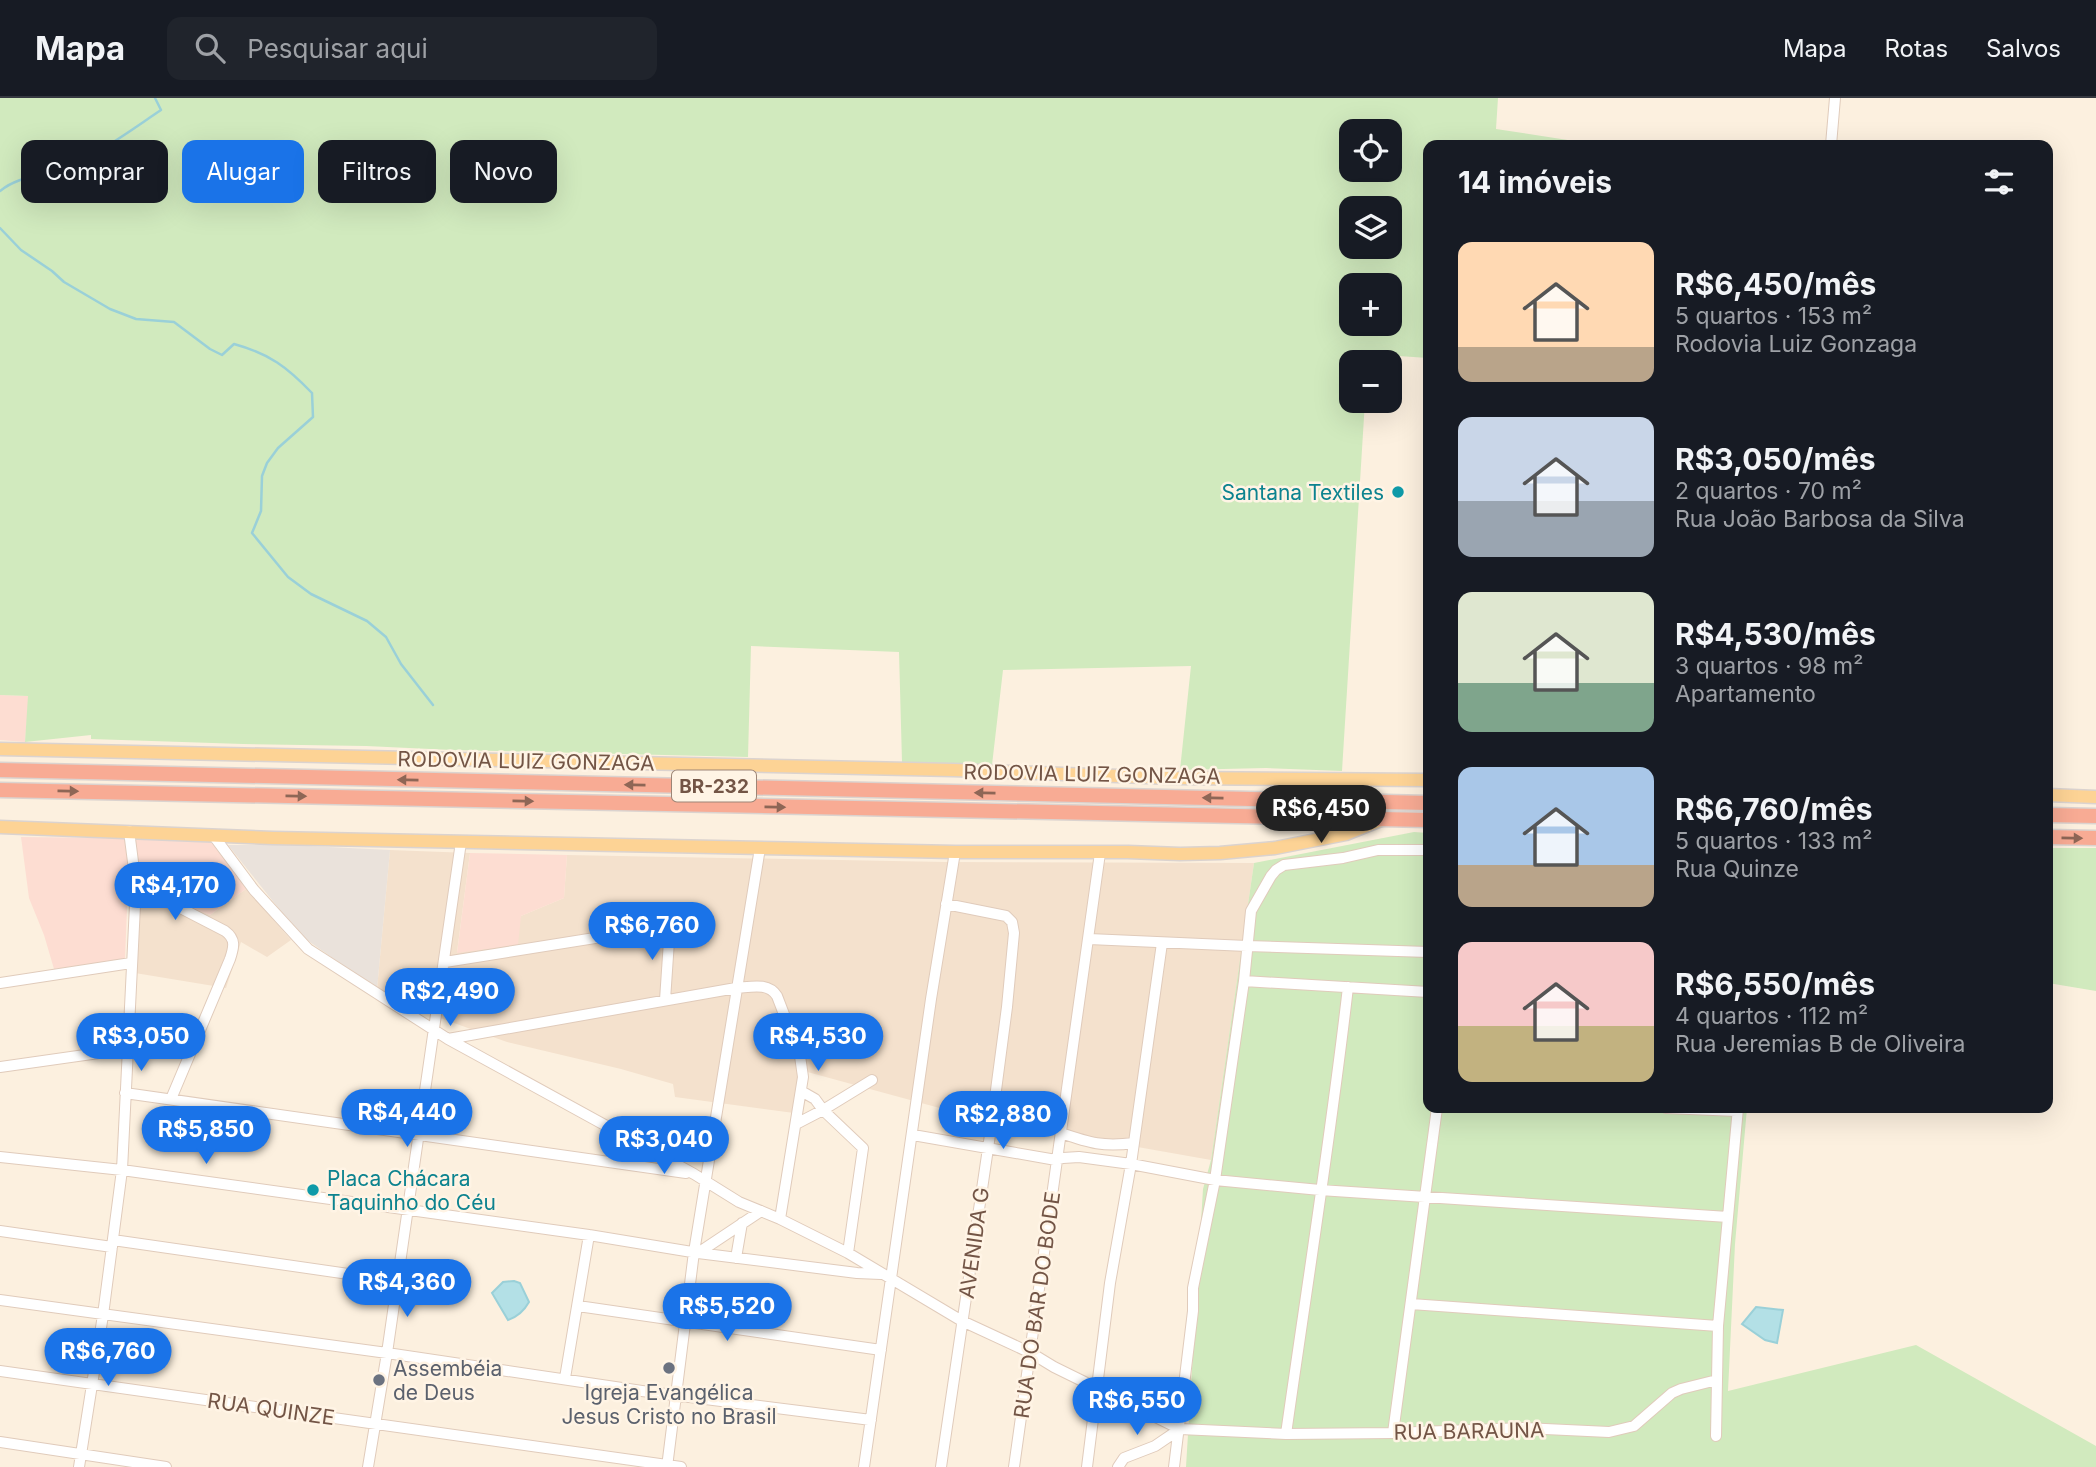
<!DOCTYPE html>
<html lang="pt">
<head>
<meta charset="utf-8">
<style>
  body { margin:0; font-family:Inter,sans-serif; background:#20242c; color:#f1f3f6; height:100vh; display:flex; flex-direction:column; font-size:26px; white-space:nowrap }
  * { box-sizing:border-box; margin:0 }
  p { font-size:23px; color:#9ea1a6 }
  .icon { flex:none; width:38px; height:38px; fill:none; stroke:currentColor; stroke-width:2; stroke-linecap:round; stroke-linejoin:round }
  .map { position:relative; flex:1; overflow:hidden }
  .drawer { position:absolute; left:1423px; top:42px; width:630px; height:973px; display:flex; flex-direction:column; background:#171b24; border-radius:14px; box-shadow:0 7px 28px #0002 }
  .drawer>* { flex:none }
  .banner { position:absolute; left:21px; top:42px; width:665px; height:63px; display:flex; gap:14px }
  .controls { position:absolute; left:1339px; top:21px; display:grid; gap:14px }
  .controls a { display:grid; place-items:center; width:63px; height:63px; border-radius:14px; background:#171b24; box-shadow:0 7px 28px #0002; font-size:35px }
  .price { position:absolute; translate:-50% -60px; padding:0 16px; border-radius:24px; background:#1a73e8; color:#fff; font-size:23px; line-height:46px; filter:drop-shadow(0 2px 4px #0008) }
  .price::after { content:''; position:absolute; left:50%; top:42px; width:21px; height:16px; margin-left:-10px; background:inherit; clip-path:polygon(0 0,100% 0,50% 100%) }
  .price.on { background:#222; color:#fff }
  ul { padding:0; list-style:none }
  li { display:flex; align-items:center; gap:21px; height:175px; padding:0 35px }
  li span { display:grid; place-items:center; flex:none; width:196px; height:140px; border-radius:14px; color:#555 }
  li>.icon { margin-inline-start:auto }
  span .icon { width:84px; height:84px; fill:#fffc; stroke-width:1 }
  li b { font-size:30px }
  h2 { display:flex; justify-content:space-between; align-items:center; height:84px; padding:0 35px; font-size:30px }
  .chip { padding:0 24px; border-radius:14px; background:#171b24; box-shadow:0 7px 28px #0002; font-size:24px; line-height:63px }
  .chip.on { background:#1a73e8; color:#fff }
  header { display:flex; align-items:center; gap:42px; box-sizing:border-box; height:98px; padding:0 35px; background:#171b24; border-bottom:2px solid #363941 }
  header strong { font-size:33px }
  nav { display:flex; gap:38px; margin-inline-start:auto; font-size:24px }
  .search { width:490px; height:63px; background:#20242c; display:flex; align-items:center; gap:18px; box-sizing:border-box; padding:0 24px; border-radius:14px; color:#9ea1a6; font-size:26px }
  .map>svg:first-child { display:block }
  .residential { fill:#f4e1cd }
  .commercial { fill:#fdddd2 }
  .industrial { fill:#eae2db }
  .green { fill:#d1eabe; fill-rule:evenodd }
  .water { fill:#b3e0e6; stroke:#9ad0d8; stroke-width:2 }
  .lines { fill:none; stroke-linecap:round; stroke-linejoin:round }
  .stream { stroke:#9ad0d8; stroke-width:2.5 }
  .minor-casing { stroke:#e0cbbb; stroke-width:12 }
  .major-casing { stroke:#dbd3cf; stroke-width:15 }
  .highway-casing { stroke:#dbd3cf; stroke-width:17 }
  .minor { stroke:#fff; stroke-width:10 }
  .major { stroke:#fdd395; stroke-width:12 }
  .highway { stroke:#f8ab94; stroke-width:14 }
  .oneway { fill:#8e6656 }
  .culture-dot { fill:#0f9aa8; stroke:#fff4e5; stroke-width:2.5 }
  .worship-dot { fill:#6b7280; stroke:#fff4e5; stroke-width:2.5 }
  .labels { text-anchor:middle; dominant-baseline:central; stroke-width:5; stroke-linejoin:round; paint-order:stroke }
  .shield { fill:#fff4e5; stroke:#9d8576; stroke-width:2 }
  .shield-label { font-size:19px; font-weight:bold; fill:#735546 }
  .culture-label { font-size:21px; fill:#0d838f; stroke:#fff4e5; text-anchor:end }
  .street-label { font-size:21px; fill:#735546; stroke:#fff4e5 }
  .worship-label { font-size:21px; fill:#5b616d; stroke:#fff4e5; text-anchor:start }
</style>
</head>
<body>
<header>
<strong>Mapa</strong>
<div class="search"><svg class="icon" aria-label="search" viewBox="0 0 24 24"><circle cx="10" cy="10" r="6"/><path d="M15 15l6 6"/></svg>Pesquisar aqui</div>
<nav><a>Mapa</a><a>Rotas</a><a>Salvos</a></nav>
</header>
<div class="map">
<svg width="2096" height="1369" viewBox="0 0 2096 1369">
  <rect width="100%" height="100%" fill="#fcf0df"/>
  <path class="residential" d="M390,752L470,755L457,854L521,818L564,800L567,757L945,764L1254,765L1211,1062L980,1021L800,972L794,1015L675,999L673,986L621,971L507,944L401,906L377,891Z
    M141,785L210,817L246,791L291,842L267,859L241,844L226,890L135,875Z"/>
  <path class="commercial" d="M0,597L29,598L25,644L0,642Z
    M21,739L209,741L246,791L210,817L128,786L125,861L54,871L44,837L29,800Z
    M470,755L567,757L564,800L521,818L518,847L457,855Z"/>
  <path class="industrial" d="M228,747H287L390,752L377,891L307,842L287,821Z"/>
  <path class="green" d="M0,0H1498L1496,31L1600,47H1428V260L1369,256L1368,264H1351V303H1365L1342,673L1266,670L1180,672L1191,568L1003,572L992,667L902,664L899,554L751,548L748,659L452,652L366,648L243,646L91,641V637L25,644L28,598L0,597ZM1390,33V72H1351V33ZM1390,110V149H1351V110ZM1351,187H1390V226H1351Z
    M1414,734L1428,735V1010H1747L1735,1146L1728,1293L1916,1247L2096,1348V1369H1186L1203,1091L1211,1062L1254,765Z
    M2048,750H2096V893L2048,885Z"/>
  <path class="water" d="M514,1183L520,1185L529,1204C524,1213 517,1219 508,1222L492,1195L503,1184Z
    M1756,1209L1783,1212L1777,1245L1765,1242L1742,1226Z"/>
  <g class="lines">
    <path class="stream" d="M0,93C18,78 45,77 67,68C101,55 131,32 161,12L155,0
      M0,130L21,152L52,173L64,184L110,211L136,221L174,224L210,251L222,257L234,246C270,256 287,269 312,295L313,319L278,350L267,365L262,378L261,413L252,435L288,479L311,496L367,523L386,539L401,566L433,607"/>
    <defs>
      <path id="minor" d="M1831,47L1835,0
        M213,737L254,792L308,851L448,941L694,1076L739,1104L780,1121L848,1155L962,1223L1031,1255L1054,1269L1180,1331L1286,1336L1393,1335L1524,1330L1609,1334L1634,1328L1672,1295L1681,1291L1717,1282L1718,1228L1738,1010
        M136,787L225,833C236,841 234,849 230,861L171,1001
        M1089,841L1247,848L1428,854
        M445,864L670,828L665,902
        M1244,883L1428,894
        M0,885L131,865
        M448,941L736,890C751,889 768,884 777,898L800,958L803,979L780,1121
        M0,969L127,951
        M801,993L815,1001L823,1012L872,982
        M125,995L686,1075
        M1666,1010L1737,1013
        M796,1026L823,1012L863,1050L848,1155
        M1061,1035C1090,1045 1103,1049 1134,1045
        M913,1037L1056,1062L1063,1060L1079,1059L1131,1066L1215,1082L1320,1092L1728,1119
        M0,1059L122,1072L589,1137L698,1155L857,1175L881,1176
        M0,1133L112,1149
        M113,1142L397,1183
        M698,1155L761,1113
        M736,1160L742,1125
        M0,1202L387,1255L642,1293L871,1322
        M1411,1206L1718,1228
        M578,1208L881,1252
        M0,1273L681,1369
        M565,1280L589,1137
        M1393,1335L1437,1010
        M1286,1336C1307,1187 1331,1038 1348,889
        M1716,1338L1717,1282
        M0,1344L166,1369
        M79,1369L103,1217L122,1072L136,787L129,733
        M368,1369L387,1255L461,744
        M667,1369L694,1154L760,750
        M864,1369L931,901L955,754
        M941,1369L991,1030L1007,909L1014,835L1012,824L1006,818L946,806
        M1014,1369L1100,755
        M1087,1369L1110,1185L1131,1066L1162,845
        M1118,1369L1124,1360L1155,1348L1180,1331
        M1174,1369L1193,1213V1190L1215,1082L1244,883L1251,813L1271,778L1276,772L1284,767L1343,760L1378,752H1428"/>
      <path id="major" d="M0,651L953,672L1173,680L1428,682
        M2048,697L2096,699
        M0,729L273,740L955,754H1128L1180,756L1220,755L1275,750L1346,736L1381,722"/>
      <path id="highway" d="M0,672L1428,705
        M0,692L1428,722
        M2048,717L2096,718
        M2048,739L2096,740"/>
    </defs>
    <use href="#minor" class="minor-casing"/>
    <use href="#major" class="major-casing"/>
    <use href="#highway" class="highway-casing"/>
    <use href="#minor" class="minor"/>
    <use href="#major" class="major"/>
    <use href="#highway" class="highway"/>
  </g>
  <defs><path id="oneway-solid" d="M-6-.8H1V-3.2L6.5 0L1 3.2V.8H-6Z" transform="scale(1.75)"/></defs>
  <g class="oneway">
    <use href="#oneway-solid" transform="translate(408 682) rotate(-179)"/>
    <use href="#oneway-solid" transform="translate(635 687) rotate(-179)"/>
    <use href="#oneway-solid" transform="translate(68 693) rotate(1)"/>
    <use href="#oneway-solid" transform="translate(985 695) rotate(-179)"/>
    <use href="#oneway-solid" transform="translate(296 698) rotate(1)"/>
    <use href="#oneway-solid" transform="translate(1213 700) rotate(-179)"/>
    <use href="#oneway-solid" transform="translate(523 703) rotate(1)"/>
    <use href="#oneway-solid" transform="translate(775 709) rotate(1)"/>
    <use href="#oneway-solid" transform="translate(2072 740) rotate(1)"/>
  </g>
  <g class="culture-dot">
    <circle cx="1398" cy="394" r="7"/>
    <circle cx="313" cy="1092" r="7"/>
  </g>
  <g class="worship-dot">
    <circle cx="669" cy="1270" r="7"/>
    <circle cx="379" cy="1282" r="7"/>
  </g>
  <g class="labels">
    <rect class="shield" x="672" y="672.5" width="84" height="31" rx="5"/>
    <g class="shield-label">
      <text x="714" y="688">BR-232</text>
    </g>
    <g class="culture-label">
      <text x="1384" y="394">Santana Textiles</text>
      <text x="327" y="1080" text-anchor="start">Placa Chácara<tspan x="327" dy="24">Taquinho do Céu</tspan></text>
    </g>
    <g class="street-label">
      <text transform="translate(526 663) rotate(1)">RODOVIA LUIZ GONZAGA</text>
      <text transform="translate(1092 676) rotate(1)">RODOVIA LUIZ GONZAGA</text>
      <text transform="translate(974 1145) rotate(-82)">AVENIDA G</text>
      <text transform="translate(1037 1207) rotate(-82)">RUA DO BAR DO BODE</text>
      <text transform="translate(271 1311) rotate(8)">RUA QUINZE</text>
      <text transform="translate(1469 1333) rotate(-1)">RUA BARAUNA</text>
    </g>
    <g class="worship-label">
      <text x="393" y="1270">Assembéia<tspan x="393" dy="24">de Deus</tspan></text>
      <text x="669" y="1294" text-anchor="middle">Igreja Evangélica<tspan x="669" dy="24">Jesus Cristo no Brasil</tspan></text>
    </g>
  </g>
</svg>
<div class="controls">
<a><svg class="icon" aria-label="locate" viewBox="0 0 24 24"><circle cx="12" cy="12" r="6"/><path d="M12 2v4M12 18v4M2 12h4M18 12h4"/></svg></a>
<a><svg class="icon" aria-label="layers" viewBox="0 0 24 24"><path d="M12 4l9 5-9 5-9-5zM3 14l9 5 9-5"/></svg></a>
<a>+</a>
<a>−</a>
</div>
<b class="price on" style="left:1321px;top:747px">R$6,450</b>
<b class="price" style="left:175px;top:824px">R$4,170</b>
<b class="price" style="left:652px;top:864px">R$6,760</b>
<b class="price" style="left:450px;top:930px">R$2,490</b>
<b class="price" style="left:141px;top:975px">R$3,050</b>
<b class="price" style="left:818px;top:975px">R$4,530</b>
<b class="price" style="left:407px;top:1051px">R$4,440</b>
<b class="price" style="left:1003px;top:1053px">R$2,880</b>
<b class="price" style="left:206px;top:1068px">R$5,850</b>
<b class="price" style="left:664px;top:1078px">R$3,040</b>
<b class="price" style="left:407px;top:1221px">R$4,360</b>
<b class="price" style="left:727px;top:1245px">R$5,520</b>
<b class="price" style="left:108px;top:1290px">R$6,760</b>
<b class="price" style="left:1137px;top:1339px">R$6,550</b>
<div class="banner">
<a class="chip">Comprar</a>
<a class="chip on">Alugar</a>
<a class="chip">Filtros</a>
<a class="chip">Novo</a>
</div>
<section class="drawer">
<h2>14 imóveis<svg class="icon" aria-label="filters" viewBox="0 0 24 24"><path d="M4 7h16M4 17h16"/><circle cx="9" cy="7" r="2"/><circle cx="15" cy="17" r="2"/></svg></h2>
<ul>
<li><span style="background:linear-gradient(#ffd9b3 75%,#b9a48a 0)"><svg class="icon" aria-label="home" viewBox="0 0 24 24"><path d="M3 11l9-7 9 7M6 9v11h12V9"/></svg></span><div><b>R$6,450/mês</b><p>5 quartos · 153 m²</p><p>Rodovia Luiz Gonzaga</p></div></li>
<li><span style="background:linear-gradient(#c9d6e8 60%,#9aa5b1 0)"><svg class="icon" aria-label="home" viewBox="0 0 24 24"><path d="M3 11l9-7 9 7M6 9v11h12V9"/></svg></span><div><b>R$3,050/mês</b><p>2 quartos · 70 m²</p><p>Rua João Barbosa da Silva</p></div></li>
<li><span style="background:linear-gradient(#dfe7d0 65%,#7fa58c 0)"><svg class="icon" aria-label="home" viewBox="0 0 24 24"><path d="M3 11l9-7 9 7M6 9v11h12V9"/></svg></span><div><b>R$4,530/mês</b><p>3 quartos · 98 m²</p><p>Apartamento</p></div></li>
<li><span style="background:linear-gradient(#a9c7e8 70%,#b9a48a 0)"><svg class="icon" aria-label="home" viewBox="0 0 24 24"><path d="M3 11l9-7 9 7M6 9v11h12V9"/></svg></span><div><b>R$6,760/mês</b><p>5 quartos · 133 m²</p><p>Rua Quinze</p></div></li>
<li><span style="background:linear-gradient(#f6c9c9 60%,#c2b280 0)"><svg class="icon" aria-label="home" viewBox="0 0 24 24"><path d="M3 11l9-7 9 7M6 9v11h12V9"/></svg></span><div><b>R$6,550/mês</b><p>4 quartos · 112 m²</p><p>Rua Jeremias B de Oliveira</p></div></li>
</ul>
</section>
</div>
</body>
</html>
